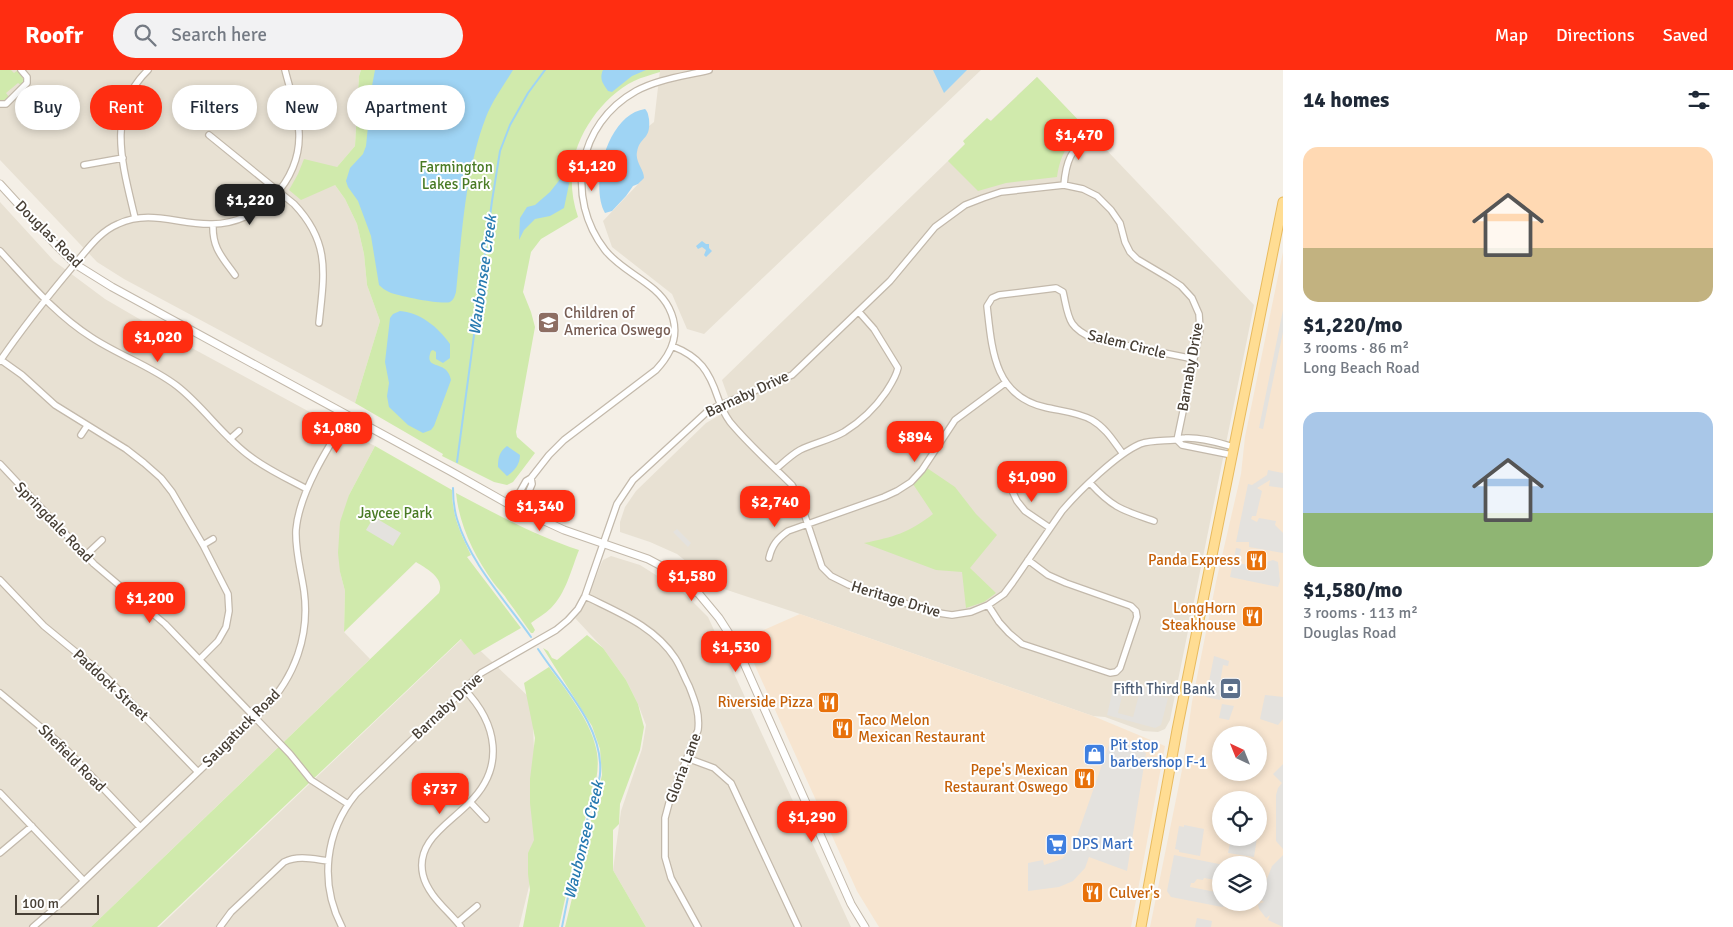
<!DOCTYPE html>
<html lang="en">
<head>
<meta charset="utf-8">
<style>
  body { margin:0; font-family:Signika,sans-serif; background:#f2f2f3; color:#1f2937; height:100vh; display:flex; flex-direction:column; font-size:19px; white-space:nowrap }
  * { box-sizing:border-box; margin:0 }
  p { font-size:16px; color:#747a83 }
  .icon { flex:none; width:28px; height:28px; fill:none; stroke:currentColor; stroke-width:2; stroke-linecap:round; stroke-linejoin:round }
  .map { position:relative; flex:1; overflow:hidden }
  .side { display:flex; flex-direction:column; background:#fff; width:450px }
  .side>* { flex:none }
  .hud { position:absolute; left:15px; top:15px; width:475px; height:45px; display:flex; gap:10px }
  .needle { width:32px; rotate:317deg }
  .tools { position:absolute; left:1212px; top:656px; display:grid; gap:10px }
  .tools a { display:grid; place-items:center; width:55px; height:55px; border-radius:50%; background:#fff; box-shadow:0 2px 8px #0003; font-size:25px }
  .scale { position:absolute; left:15px; bottom:12px; width:84px; box-sizing:border-box; padding-left:5px; border:2px solid #473f35; border-top:0; font-size:14px; line-height:18px; white-space:nowrap; color:#473f35; -webkit-text-stroke:4px #fff; paint-order:stroke }
  .price { position:absolute; translate:-50% -42px; padding:0 11px; border-radius:10px; background:#ff2d11; color:#fff; font-size:16px; line-height:32px; filter:drop-shadow(0 1px 2px #0008) }
  .price::after { content:''; position:absolute; left:50%; top:30px; width:15px; height:11px; margin-left:-8px; background:inherit; clip-path:polygon(0 0,100% 0,50% 100%) }
  .price.current { background:#222; color:#fff }
  ul { padding:0; list-style:none }
  li { display:grid; align-content:center; gap:10px; height:265px; padding:0 20px }
  li span { display:grid; place-items:center; height:155px; border-radius:15px; color:#555 }
  li>.icon { margin-inline-start:auto }
  span .icon { width:90px; height:90px; fill:#fffc; stroke-width:1 }
  li b { font-size:21px }
  h2 { display:flex; justify-content:space-between; align-items:center; height:60px; padding:0 20px; font-size:21px }
  .pill { padding:0 18px; border-radius:22px; background:#fff; box-shadow:0 2px 8px #0003; font-size:18px; line-height:45px }
  .pill.current { background:#ff2d11; color:#fff }
  header { display:flex; align-items:center; gap:30px; box-sizing:border-box; height:70px; padding:0 25px; background:#ff2d11; color:#fff }
  header strong { font-size:24px }
  nav { display:flex; gap:28px; margin-inline-start:auto; font-size:18px }
  .search { width:350px; height:45px; background:#f2f2f3; display:flex; align-items:center; gap:12px; box-sizing:border-box; padding:0 18px; border-radius:28px; color:#747a83; font-size:19px }
  main { display:flex; flex:1; min-height:0 }
  .map>svg:first-child { display:block }
  .residential { fill:#e8e1d3 }
  .commercial { fill:#f7e5d0; fill-rule:evenodd }
  .green { fill:#d0eaac }
  .parking { fill:#e4e2de }
  .water { fill:#9fd4f4 }
  .lines { fill:none; stroke-linecap:round; stroke-linejoin:round }
  .stream { stroke:#9fd4f4; stroke-width:2 }
  .minor-casing { stroke:#c3b9ab; stroke-width:8 }
  .tertiary-casing { stroke:#c3b9ab; stroke-width:9 }
  .primary-casing { stroke:#e9bb5e; stroke-width:11 }
  .minor { stroke:#fff; stroke-width:5.5 }
  .tertiary { stroke:#fff; stroke-width:7 }
  .primary { stroke:#ffdd93; stroke-width:9 }
  .labels { text-anchor:middle; dominant-baseline:central; stroke-width:4; stroke-linejoin:round; paint-order:stroke }
  .park-label { font-size:15px; fill:#497b25; stroke:#fff }
  .street-label { font-size:15px; fill:#473f35; stroke:#fff }
  .education-label { font-size:15px; fill:#785e54; stroke:#fff; text-anchor:start }
  .food-label { font-size:15px; fill:#c56008; stroke:#fff; text-anchor:end }
  .service-label { font-size:15px; fill:#4e5e75; stroke:#fff; text-anchor:end }
  .shop-label { font-size:15px; fill:#366cbe; stroke:#fff; text-anchor:start }
  .water-label { font-size:16px; font-style:italic; fill:#277ab0; stroke:#fff }
</style>
</head>
<body>
<header>
<strong>Roofr</strong>
<div class="search"><svg class="icon" aria-label="search" viewBox="0 0 24 24"><circle cx="10" cy="10" r="6"/><path d="M15 15l6 6"/></svg>Search here</div>
<nav><a>Map</a><a>Directions</a><a>Saved</a></nav>
</header>
<main>
<div class="map">
<svg width="1283" height="857" viewBox="0 0 1283 857">
  <rect width="100%" height="100%" fill="#f4efe6"/>
  <path class="residential" d="M0,0H361L359,6L355,76L337,97L335,115L345,129L357,154L364,184L367,215L380,251L355,333L124,209L97,192L0,90Z
    M660,0H981L704,264L687,259L672,224L612,177L603,151L641,111L629,72L654,52Z
    M1037,7L1254,235L1170,650L1165,659L1158,662L1143,661L1105,647L1093,646L800,544L718,517L677,484L650,472L620,462V452L625,437L636,421L706,353L732,338L722,310L948,91Z
    M0,132L54,191L105,229L153,257L330,353L375,376L349,425L340,502L345,521L344,562L370,589L91,857H0Z
    M611,486L640,495L683,522L708,547L851,857H646L613,800L621,741L642,679L646,655L638,634L626,610L603,578L575,548L591,520L601,494L603,490Z
    M465,566L532,630L538,780L519,857H159Z"/>
  <path class="commercial" d="M1283,182V857H1150L1183,695L1192,632L1216,512L1241,404L1245,367ZM1221,665H1259V702H1221ZM1221,730H1259V768H1221ZM1221,795H1259V832H1221Z
    M800,544L1093,646L1165,676L1131,857H879L857,821L743,569Z"/>
  <path class="green" d="M0,0H11L14,3L18,0L24,10L21,15L18,13L6,23L9,27L3,31L0,30Z
    M361,0H660V2C651,5 642,7 634,11C603,26 574,66 572,102C571,118 573,132 578,147L541,169L531,182L523,222L531,242L535,257L516,362L517,367L535,383L513,412L507,415L494,412L442,386L443,384L355,333L380,251L367,215L364,184L357,154L345,129L335,115L301,130L289,120L298,104L304,89L337,97L355,76L359,6Z
    M1037,7L1085,57C1068,74 1061,82 1057,107L1006,113L978,121L948,91L965,74L963,71L987,48L991,51Z
    M375,376L452,420C452,446 460,462 471,485L467,487L521,558L474,585L461,569L157,857H91L439,523C445,508 427,499 416,492L344,562L345,521L340,502L338,483L340,452L349,425Z
    M927,398L955,417L976,444L997,465L970,498L996,523L984,532L966,538L962,502L936,500L864,473C894,467 908,463 933,444L913,414Z
    M456,423C496,444 536,466 579,480C571,500 566,523 551,538C545,544 537,548 531,553L535,560L533,563H531C523,552 516,541 508,531C504,524 498,519 493,512C475,487 459,455 456,423Z
    M587,565L603,578L626,610L638,634L644,657L640,680L620,734L619,754L613,760V800L646,857H565L602,705L600,679L592,656L543,578L548,581L552,588L557,590Z
    M549,597C566,620 593,654 597,683C601,708 589,733 583,757C574,790 566,823 559,857H523L530,820L528,804V783L534,770L530,733V709L535,668L524,613Z"/>
  <path class="parking" d="M1283,240V262L1263,359L1259,358Z
    M1268,400L1283,403V418L1269,416L1270,410L1257,418L1262,421L1256,446H1252L1251,449L1257,452L1259,448L1276,451L1275,455L1283,463V483L1249,477V472H1236L1248,414L1252,415L1267,405Z
    M374,447L401,463L393,476L366,460Z
    M677,459L691,473L688,477L673,462Z
    M1236,478L1241,479L1238,493L1265,499L1267,492L1273,490L1278,492L1280,511L1278,517L1230,507Z
    M1214,586L1229,591L1228,596L1223,595L1220,613L1223,614L1220,630L1206,627Z
    M1141,617L1153,619L1152,625L1168,628L1161,655L1155,658L1107,645L1113,619L1123,622L1118,643L1133,647Z
    M1265,625L1283,627V649L1278,655L1260,649Z
    M1222,634L1234,636L1229,650L1219,648Z
    M1112,666L1146,683L1127,801L1089,787L1085,798L1073,811L1059,817L1028,821V793L1043,790L1044,795L1062,789L1074,775Z
    M1283,694V779L1276,771V725L1278,718L1282,713L1273,704Z
    M1184,755L1204,759L1200,786L1179,782V780L1175,779L1179,756L1184,757Z
    M1231,768H1257L1254,787L1228,783Z
    M1174,785L1224,795H1221V811L1204,808L1203,810L1197,809L1194,813H1191L1190,817L1221,823V832L1233,834L1222,837L1171,827L1167,821Z
    M1283,785V857L1268,850L1270,845L1266,848L1259,839L1258,834L1264,832L1259,829L1272,796Z
    M1197,848L1212,851L1211,857H1195Z"/>
  <path class="water" d="M375,0H513C504,15 492,31 486,47C465,102 462,164 456,222C455,225 454,230 450,232C443,235 397,226 389,222C385,220 382,218 379,215L371,166L358,131L348,117L346,111L350,98L363,84L366,76L372,16Z
    M603,0H646L632,6L612,22L608,21C603,14 599,9 603,0Z
    M933,0H967L944,23Z
    M645,39C648,42 648,44 649,49C651,71 640,65 637,82C635,92 644,99 644,108L638,114L633,116L626,126L612,141L605,143C589,114 608,44 645,39Z
    M568,107L569,114L564,138L550,146L535,149L524,160L519,170L520,148L527,137L535,135L550,122L561,108Z
    M702,171L706,174H709V178L712,181L706,187L704,185L706,180L702,177L698,179L696,176Z
    M400,241C421,243 438,257 450,274V288L443,293L436,289V282L433,280L431,281C423,302 447,288 451,310L434,356L431,360L423,363L408,355L389,337L387,326L389,313L385,292L390,248L393,244Z
    M507,376L520,385C520,395 514,401 507,406L498,397C498,388 499,382 507,376Z"/>
  <g class="lines">
    <path class="stream" d="M457,392L492,131L500,81L510,55L528,23L545,0
      M453,418C453,429 454,439 457,449C470,493 505,530 531,567
      M538,579C562,616 604,656 600,704C600,710 596,717 594,723L568,827L562,857"/>
    <defs>
      <path id="minor" d="M0,34H6L27,13V7L21,0
        M209,65L294,134C331,173 324,204 319,253
        M84,95L123,88
        M1064,115C1066,90 1071,81 1089,64
        M135,148C123,97 105,41 148,0
        M213,154C212,178 222,187 235,205
        M0,181C29,212 55,244 91,267C118,285 151,296 177,316C204,337 223,367 251,387C268,400 288,409 307,419
        M672,276C700,287 709,301 718,328C721,337 725,345 730,352C749,375 771,394 792,415L799,428L822,497L831,506L849,515L932,542L952,545L971,542L988,535L1004,524L1013,512L1062,441C1079,421 1117,384 1140,374C1151,370 1163,371 1174,370C1178,370 1181,368 1185,368C1201,367 1219,373 1234,377
        M1,290L22,305L55,335L126,379L144,393L161,408L172,422L203,475L228,524L229,541L226,557L218,571L200,589
        M0,291C23,257 48,226 74,195C88,179 99,162 118,154C150,139 179,155 212,154C259,154 301,111 299,63C298,42 290,20 285,0
        M81,365L87,356
        M230,369L239,361
        M1177,370L1182,375L1232,385
        M1123,384C1114,372 1106,358 1092,350C1078,342 1060,341 1044,337C994,325 992,280 987,236L992,228L999,225L1056,218L1063,222C1069,248 1067,257 1094,269L1194,289
        M0,394L94,494L165,554L290,684L311,710L348,734
        M776,399C784,392 791,385 800,380C814,373 830,370 844,362C860,352 875,338 886,322C891,314 896,307 898,298L874,259L859,242
        M1008,412L1017,431L1025,441L1050,458
        M1090,413C1113,438 1122,440 1154,451
        M512,436L526,411L531,408L549,385L564,370L656,300C673,282 681,262 669,238C656,212 623,203 605,180C565,128 577,54 636,21C658,9 685,6 709,0
        M521,440L532,414L531,408
        M203,475L213,469
        M86,485L102,470
        M769,488C772,475 777,469 788,461L884,427L897,421L911,412L922,400L955,350L1005,313
        M0,510L44,556L105,606L198,702
        M585,526C619,543 654,556 675,588C681,597 684,607 689,616C695,631 700,644 698,660L669,733L665,748V787L671,808L698,857
        M988,535L999,552L1009,563L1022,574L1110,603L1116,602L1120,598L1137,547L1136,541L1131,536L1066,513L1048,505L1028,490
        M0,623L61,674L140,757
        M687,688L714,698L731,713L798,857
        M0,723L84,811
        M470,732L486,749
        M0,783L32,756
        M458,852L477,836
        M33,857L62,832L264,639C295,607 310,565 304,521C301,500 295,481 296,460C299,423 328,377 348,346
        M220,857L231,842L284,792C298,785 313,789 328,791
        M342,857C319,813 325,762 356,724L481,603L556,560L568,550L578,539L585,526L617,434L633,410L709,340L792,305L890,211L935,157L965,135L983,128L1001,122L1064,115L1083,119L1097,126L1111,140L1120,153L1125,172L1130,182L1137,189L1169,208L1181,216L1192,228L1199,244L1200,260L1177,370
        M461,857C449,841 428,826 423,805C415,771 449,754 469,733C506,697 497,653 464,619"/>
      <path id="tertiary" d="M0,114L53,172L75,194L112,217L450,401L512,436L564,460L648,489L665,498L681,509L699,524L719,548L735,573L851,834L865,857"/>
      <path id="primary" d="M1141,857L1177,660L1283,132"/>
    </defs>
    <use href="#minor" class="minor-casing"/>
    <use href="#tertiary" class="tertiary-casing"/>
    <use href="#primary" class="primary-casing"/>
    <use href="#minor" class="minor"/>
    <use href="#tertiary" class="tertiary"/>
    <use href="#primary" class="primary"/>
  </g>
  <defs>
    <symbol id="school-square" viewBox="-11 -11 22 22"><rect x="-9" y="-9" width="18" height="18" rx="4" fill="#8d6e63" stroke="#fff"/><path d="M0-5L7-2L0 1L-7-2ZM-4 1L0 2.5L4 1V4Q0 6-4 4Z" fill="#fff"/></symbol>
    <symbol id="restaurant-square" viewBox="-11 -11 22 22"><rect x="-9" y="-9" width="18" height="18" rx="4" fill="#e8710a" stroke="#fff"/><path d="M-5-6h1v4h1v-4h1v4h1v-4h1v5L-1.5 .5V6h-2V.5L-5-1ZM5-6V6H3V1.5H1.5Q1.5-4 5-6Z" fill="#fff"/></symbol>
    <symbol id="bank-square" viewBox="-11 -11 22 22"><rect x="-9" y="-9" width="18" height="18" rx="4" fill="#5c6f8a" stroke="#fff"/><path d="M-6-4H6V4H-6ZM0-2.3a2.3 2.3 0 1 0 0 4.6a2.3 2.3 0 1 0 0-4.6Z" fill="#fff"/></symbol>
    <symbol id="shop-square" viewBox="-11 -11 22 22"><rect x="-9" y="-9" width="18" height="18" rx="4" fill="#3f7fe0" stroke="#fff"/><path d="M-5-2.5h2.3a2.7 3.5 0 0 1 5.4 0H5L5.5 6h-11ZM-1.5-2.5h3a1.5 2.3 0 0 0-3 0Z" fill="#fff"/></symbol>
    <symbol id="supermarket-square" viewBox="-11 -11 22 22"><rect x="-9" y="-9" width="18" height="18" rx="4" fill="#3f7fe0" stroke="#fff"/><path d="M-6-5.5h2.5l.6 2H6L4.5 2H-2.5L-4.4-4H-6ZM-1.5 3.2a1.3 1.3 0 1 0 .1 0ZM3 3.2a1.3 1.3 0 1 0 .1 0Z" fill="#fff"/></symbol>
  </defs>
  <g fill-rule="evenodd">
    <use href="#school-square" x="536" y="240" width="25" height="25"/>
    <use href="#restaurant-square" x="1244" y="478" width="25" height="25"/>
    <use href="#restaurant-square" x="1240" y="534" width="25" height="25"/>
    <use href="#bank-square" x="1218" y="606" width="25" height="25"/>
    <use href="#restaurant-square" x="816" y="620" width="25" height="25"/>
    <use href="#restaurant-square" x="830" y="646" width="25" height="25"/>
    <use href="#shop-square" x="1082" y="672" width="25" height="25"/>
    <use href="#restaurant-square" x="1072" y="696" width="25" height="25"/>
    <use href="#supermarket-square" x="1044" y="762" width="25" height="25"/>
    <use href="#restaurant-square" x="1080" y="810" width="25" height="25"/>
  </g>
  <g class="labels">
    <g class="park-label">
      <text x="456" y="97">Farmington<tspan x="456" dy="17">Lakes Park</tspan></text>
      <text x="395" y="443">Jaycee Park</text>
    </g>
    <g class="street-label">
      <text transform="translate(49 164) rotate(45)">Douglas Road</text>
      <text transform="translate(1127 274) rotate(14)">Salem Circle</text>
      <text transform="translate(1190 297) rotate(-80)">Barnaby Drive</text>
      <text transform="translate(747 324) rotate(-25)">Barnaby Drive</text>
      <text transform="translate(54 452) rotate(46)">Springdale Road</text>
      <text transform="translate(896 529) rotate(17)">Heritage Drive</text>
      <text transform="translate(111 615) rotate(43)">Paddock Street</text>
      <text transform="translate(447 636) rotate(-43)">Barnaby Drive</text>
      <text transform="translate(241 658) rotate(-45)">Saugatuck Road</text>
      <text transform="translate(72 688) rotate(45)">Shefield Road</text>
      <text transform="translate(683 698) rotate(-69)">Gloria Lane</text>
    </g>
    <g class="education-label">
      <text x="564" y="243">Children of<tspan x="564" dy="17">America Oswego</tspan></text>
    </g>
    <g class="food-label">
      <text x="1240" y="490">Panda Express</text>
      <text x="1236" y="538">LongHorn<tspan x="1236" dy="17">Steakhouse</tspan></text>
      <text x="813" y="632">Riverside Pizza</text>
      <text x="858" y="650" text-anchor="start">Taco Melon<tspan x="858" dy="17">Mexican Restaurant</tspan></text>
      <text x="1068" y="700">Pepe's Mexican<tspan x="1068" dy="17">Restaurant Oswego</tspan></text>
      <text x="1109" y="823" text-anchor="start">Culver's</text>
    </g>
    <g class="service-label">
      <text x="1215" y="619">Fifth Third Bank</text>
    </g>
    <g class="shop-label">
      <text x="1110" y="675">Pit stop<tspan x="1110" dy="17">barbershop F-1</tspan></text>
      <text x="1072" y="774">DPS Mart</text>
    </g>
    <g class="water-label">
      <text transform="translate(483 205) rotate(-82)">Waubonsee Creek</text>
      <text transform="translate(584 770) rotate(-76)">Waubonsee Creek</text>
    </g>
  </g>
</svg>
<div class="tools">
<a><svg class="needle" viewBox="-14 -14 28 28"><path d="M0-13l5 13h-10z" fill="#e53935"/><path d="M0 13l5-13h-10z" fill="#747a83"/></svg></a>
<a><svg class="icon" aria-label="locate" viewBox="0 0 24 24"><circle cx="12" cy="12" r="6"/><path d="M12 2v4M12 18v4M2 12h4M18 12h4"/></svg></a>
<a><svg class="icon" aria-label="layers" viewBox="0 0 24 24"><path d="M12 4l9 5-9 5-9-5zM3 14l9 5 9-5"/></svg></a>
</div>
<div class="scale">100 m</div>
<b class="price" style="left:1079px;top:91px">$1,470</b>
<b class="price" style="left:592px;top:122px">$1,120</b>
<b class="price current" style="left:250px;top:156px">$1,220</b>
<b class="price" style="left:158px;top:293px">$1,020</b>
<b class="price" style="left:337px;top:384px">$1,080</b>
<b class="price" style="left:915px;top:393px">$894</b>
<b class="price" style="left:1032px;top:433px">$1,090</b>
<b class="price" style="left:775px;top:458px">$2,740</b>
<b class="price" style="left:540px;top:462px">$1,340</b>
<b class="price" style="left:692px;top:532px">$1,580</b>
<b class="price" style="left:150px;top:554px">$1,200</b>
<b class="price" style="left:736px;top:603px">$1,530</b>
<b class="price" style="left:440px;top:745px">$737</b>
<b class="price" style="left:812px;top:773px">$1,290</b>
<div class="hud">
<a class="pill">Buy</a>
<a class="pill current">Rent</a>
<a class="pill">Filters</a>
<a class="pill">New</a>
<a class="pill">Apartment</a>
</div>
</div>
<section class="side">
<h2>14 homes<svg class="icon" aria-label="filters" viewBox="0 0 24 24"><path d="M4 7h16M4 17h16"/><circle cx="9" cy="7" r="2"/><circle cx="15" cy="17" r="2"/></svg></h2>
<ul>
<li><span style="background:linear-gradient(#ffd9b3 65%,#c2b280 0)"><svg class="icon" aria-label="home" viewBox="0 0 24 24"><path d="M3 11l9-7 9 7M6 9v11h12V9"/></svg></span><div><b>$1,220/mo</b><p>3 rooms · 86 m²</p><p>Long Beach Road</p></div></li>
<li><span style="background:linear-gradient(#a9c7e8 65%,#8fb573 0)"><svg class="icon" aria-label="home" viewBox="0 0 24 24"><path d="M3 11l9-7 9 7M6 9v11h12V9"/></svg></span><div><b>$1,580/mo</b><p>3 rooms · 113 m²</p><p>Douglas Road</p></div></li>
</ul>
</section>
</main>
</body>
</html>
